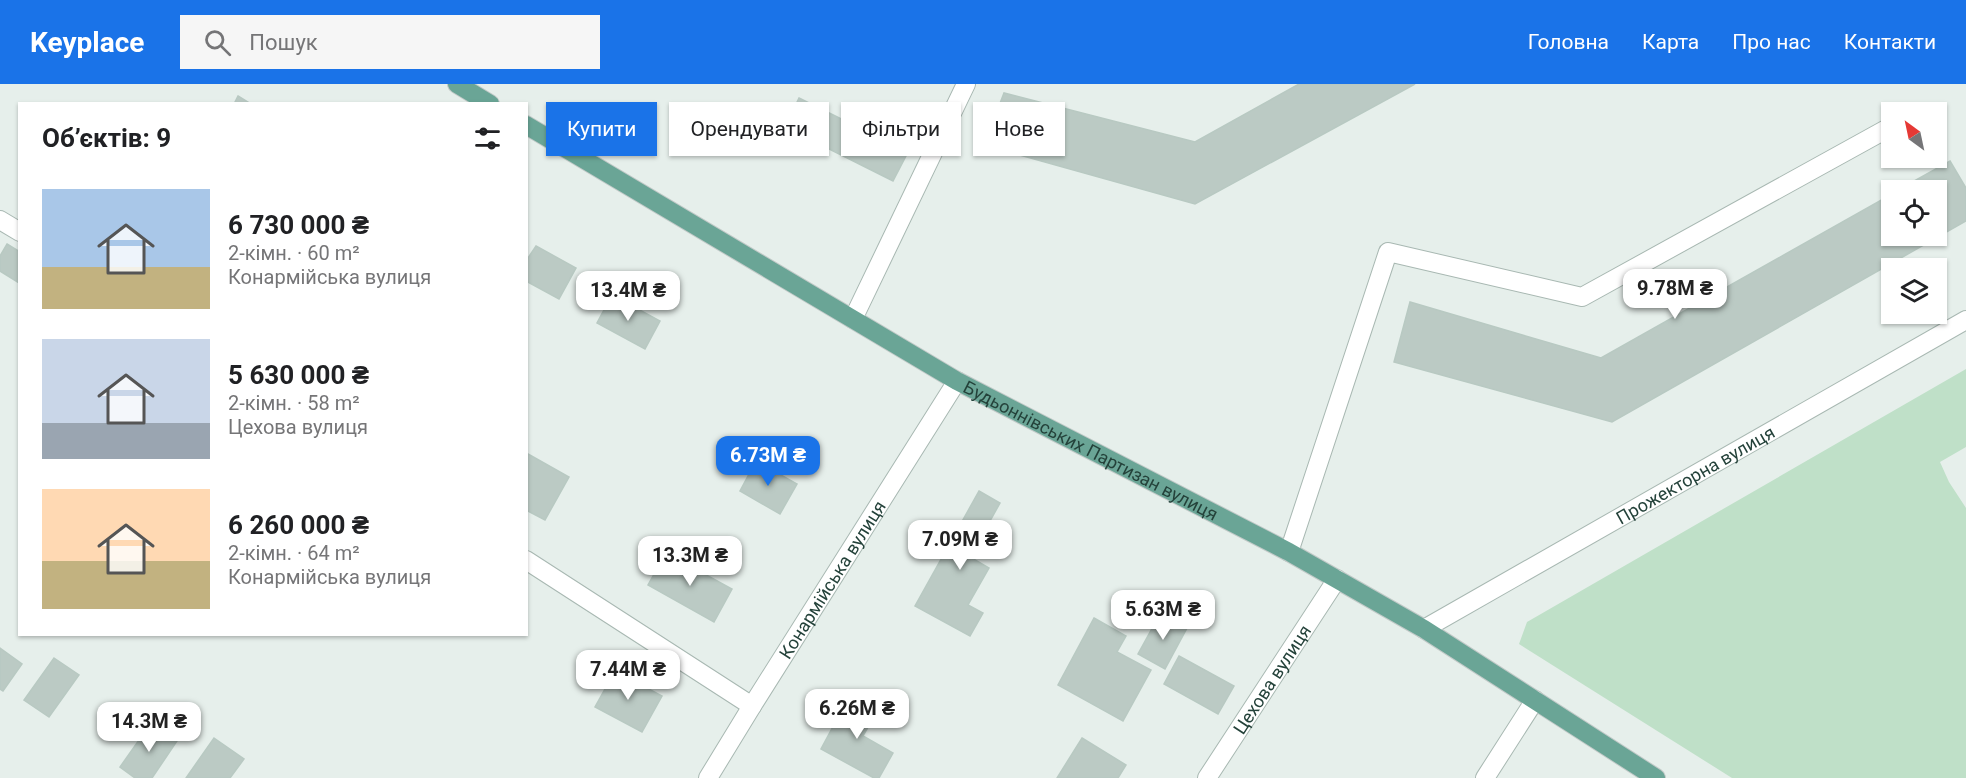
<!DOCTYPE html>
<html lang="uk">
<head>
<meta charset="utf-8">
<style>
  body { margin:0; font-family:Roboto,sans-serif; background:#f6f6f6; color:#202124; height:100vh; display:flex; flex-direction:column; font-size:22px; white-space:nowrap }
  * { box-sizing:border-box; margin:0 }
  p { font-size:20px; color:#757577 }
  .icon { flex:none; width:33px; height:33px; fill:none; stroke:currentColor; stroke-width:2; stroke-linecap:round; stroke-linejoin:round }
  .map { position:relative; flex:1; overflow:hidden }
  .drawer { position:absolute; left:18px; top:18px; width:510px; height:534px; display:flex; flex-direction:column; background:#fff; border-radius:0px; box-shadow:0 2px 4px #0004 }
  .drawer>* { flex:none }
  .banner { position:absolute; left:546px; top:18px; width:570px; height:54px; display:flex; gap:12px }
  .needle { width:39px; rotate:327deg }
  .controls { position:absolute; left:1881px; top:18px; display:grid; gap:12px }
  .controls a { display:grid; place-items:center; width:66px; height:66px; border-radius:0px; background:#fff; box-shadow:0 2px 4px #0004; font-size:30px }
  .price { position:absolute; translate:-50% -51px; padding:0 14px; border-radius:12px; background:#fff; color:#222; font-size:20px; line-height:39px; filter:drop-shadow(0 2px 3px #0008) }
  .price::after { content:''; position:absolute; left:50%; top:36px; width:18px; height:14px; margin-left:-9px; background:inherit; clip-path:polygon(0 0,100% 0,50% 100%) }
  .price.active { background:#1a73e8; color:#fff }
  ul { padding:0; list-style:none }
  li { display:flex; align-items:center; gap:18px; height:150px; padding:0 24px }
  li span { display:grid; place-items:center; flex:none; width:168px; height:120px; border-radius:0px; color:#555 }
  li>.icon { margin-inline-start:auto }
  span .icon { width:72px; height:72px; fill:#fffc; stroke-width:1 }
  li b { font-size:26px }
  h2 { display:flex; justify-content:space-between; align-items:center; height:72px; padding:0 24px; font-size:26px }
  .chip { padding:0 21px; border-radius:0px; background:#fff; box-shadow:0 2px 4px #0004; font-size:21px; line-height:54px }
  .chip.active { background:#1a73e8; color:#fff }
  header { display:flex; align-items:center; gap:36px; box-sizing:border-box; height:84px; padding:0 30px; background:#1a73e8; color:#fff }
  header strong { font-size:28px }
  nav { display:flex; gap:33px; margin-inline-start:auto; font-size:21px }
  .search { width:420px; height:54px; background:#f6f6f6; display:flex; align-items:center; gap:15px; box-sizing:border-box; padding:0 21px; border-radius:0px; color:#757577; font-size:22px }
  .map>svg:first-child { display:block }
  .green { fill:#bfe0c8 }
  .building { fill:#bbcac4; stroke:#b8c9c2; stroke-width:1.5 }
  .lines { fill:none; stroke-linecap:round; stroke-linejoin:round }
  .minor-casing { stroke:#a8b8b2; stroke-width:20 }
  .major-casing { stroke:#c2cac8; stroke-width:20 }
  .minor { stroke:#fff; stroke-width:18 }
  .major { stroke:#6aa596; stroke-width:18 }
  .labels { text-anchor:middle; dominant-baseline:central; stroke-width:5; stroke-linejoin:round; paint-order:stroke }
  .street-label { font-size:18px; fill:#24423a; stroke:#f7fbf9 }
</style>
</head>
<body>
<header>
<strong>Keyplace</strong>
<div class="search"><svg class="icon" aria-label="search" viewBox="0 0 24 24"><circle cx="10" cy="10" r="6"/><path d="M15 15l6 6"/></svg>Пошук</div>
<nav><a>Головна</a><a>Карта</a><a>Про нас</a><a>Контакти</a></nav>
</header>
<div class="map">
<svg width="1966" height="694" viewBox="0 0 1966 694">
  <rect width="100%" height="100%" fill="#e6efeb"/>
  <path class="green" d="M1966,285V363L1940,378L1949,398L1966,424V694H1732L1519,560L1527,538Z"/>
  <path class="building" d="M1299,0H1415L1195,120L984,61L1004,9L1195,58Z
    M238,12L251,20H234Z
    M799,14L908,68L893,97L785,43Z
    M1950,77L1966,104V137L1612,338L1394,278L1410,218L1601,274L1892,110V152H1936V106H1898Z
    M7,160L20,168L19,199L0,187V172Z
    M536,162L576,184L559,215L526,197V177Z
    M612,211L660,237L645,265L597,239Z
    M528,370L569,393L545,436L526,426V373Z
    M756,377L797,400L780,430L740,407Z
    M979,407L1000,419L970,473L989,484L968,521L983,529L970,552L915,522Z
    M666,469L732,505L714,538L648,501Z
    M1160,530L1187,544L1165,585L1138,570Z
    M1094,534L1126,552L1117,568L1151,586L1123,637L1058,601Z
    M0,564L22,580L3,607L0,605Z
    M1179,572L1234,602L1218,630L1164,600Z
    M54,574L79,591L49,633L24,616Z
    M615,587L662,612L642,648L595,623Z
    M850,611L878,626L863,652L893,669L879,694H874L821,665Z
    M151,639L177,657L152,694H135L120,683Z
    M214,654L244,675L230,694H186Z
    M1082,654L1126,681L1118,694H1057Z"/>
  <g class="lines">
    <defs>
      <g id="minor">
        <path d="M0,136L20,148"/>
        <path d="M853,235L966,0"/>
        <path d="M1289,468L1388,168L1582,213L1892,42"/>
        <path d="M526,476L752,622"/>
        <path id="s1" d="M1424,545L1966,236"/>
        <path id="s2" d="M708,694L752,622L957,297"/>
        <path id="s3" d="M1207,694L1337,495"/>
        <path d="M1485,694L1535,616"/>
      </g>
      <g id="major">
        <path d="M457,0L490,20"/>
        <path id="s4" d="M526,41L957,297L1289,468L1424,545L1656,694"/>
      </g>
    </defs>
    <use href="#minor" class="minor-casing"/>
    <use href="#major" class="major-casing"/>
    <use href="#minor" class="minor"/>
    <use href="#major" class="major"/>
  </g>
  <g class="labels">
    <g class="street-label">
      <text stroke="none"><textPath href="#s4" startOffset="652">Будьоннівських Партизан вулиця</textPath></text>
      <text stroke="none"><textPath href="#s1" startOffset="312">Прожекторна вулиця</textPath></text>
      <text stroke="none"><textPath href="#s2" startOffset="234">Конармійська вулиця</textPath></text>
      <text stroke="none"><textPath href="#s3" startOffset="118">Цехова вулиця</textPath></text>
    </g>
  </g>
</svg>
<div class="controls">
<a><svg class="needle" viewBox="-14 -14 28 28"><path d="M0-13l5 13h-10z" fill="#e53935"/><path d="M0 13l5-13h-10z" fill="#757577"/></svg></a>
<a><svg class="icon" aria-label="locate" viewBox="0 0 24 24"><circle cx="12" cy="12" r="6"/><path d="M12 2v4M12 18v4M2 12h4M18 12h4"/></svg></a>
<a><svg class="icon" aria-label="layers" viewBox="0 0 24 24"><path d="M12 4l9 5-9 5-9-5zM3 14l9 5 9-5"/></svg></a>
</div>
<b class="price" style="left:1675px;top:236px">9.78M ₴</b>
<b class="price" style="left:628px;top:238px">13.4M ₴</b>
<b class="price active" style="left:768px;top:403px">6.73M ₴</b>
<b class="price" style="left:960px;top:487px">7.09M ₴</b>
<b class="price" style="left:690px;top:503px">13.3M ₴</b>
<b class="price" style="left:1163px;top:557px">5.63M ₴</b>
<b class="price" style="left:628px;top:617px">7.44M ₴</b>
<b class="price" style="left:857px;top:656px">6.26M ₴</b>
<b class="price" style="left:149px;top:669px">14.3M ₴</b>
<div class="banner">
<a class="chip active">Купити</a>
<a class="chip">Орендувати</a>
<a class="chip">Фільтри</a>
<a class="chip">Нове</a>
</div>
<section class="drawer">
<h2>Об’єктів: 9<svg class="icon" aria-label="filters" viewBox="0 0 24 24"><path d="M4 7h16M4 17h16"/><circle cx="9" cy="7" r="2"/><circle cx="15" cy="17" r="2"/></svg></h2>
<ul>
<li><span style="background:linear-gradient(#a9c7e8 65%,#c2b280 0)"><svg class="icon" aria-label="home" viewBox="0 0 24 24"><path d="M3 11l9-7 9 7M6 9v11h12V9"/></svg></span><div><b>6 730 000 ₴</b><p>2-кімн. · 60 m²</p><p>Конармійська вулиця</p></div></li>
<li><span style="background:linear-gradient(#c9d6e8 70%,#9aa5b1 0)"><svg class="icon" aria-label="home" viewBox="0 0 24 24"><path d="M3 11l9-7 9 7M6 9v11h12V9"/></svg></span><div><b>5 630 000 ₴</b><p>2-кімн. · 58 m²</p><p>Цехова вулиця</p></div></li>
<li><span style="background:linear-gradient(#ffd9b3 60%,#c2b280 0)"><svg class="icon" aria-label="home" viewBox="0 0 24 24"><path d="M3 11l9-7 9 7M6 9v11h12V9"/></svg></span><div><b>6 260 000 ₴</b><p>2-кімн. · 64 m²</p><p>Конармійська вулиця</p></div></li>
</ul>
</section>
</div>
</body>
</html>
